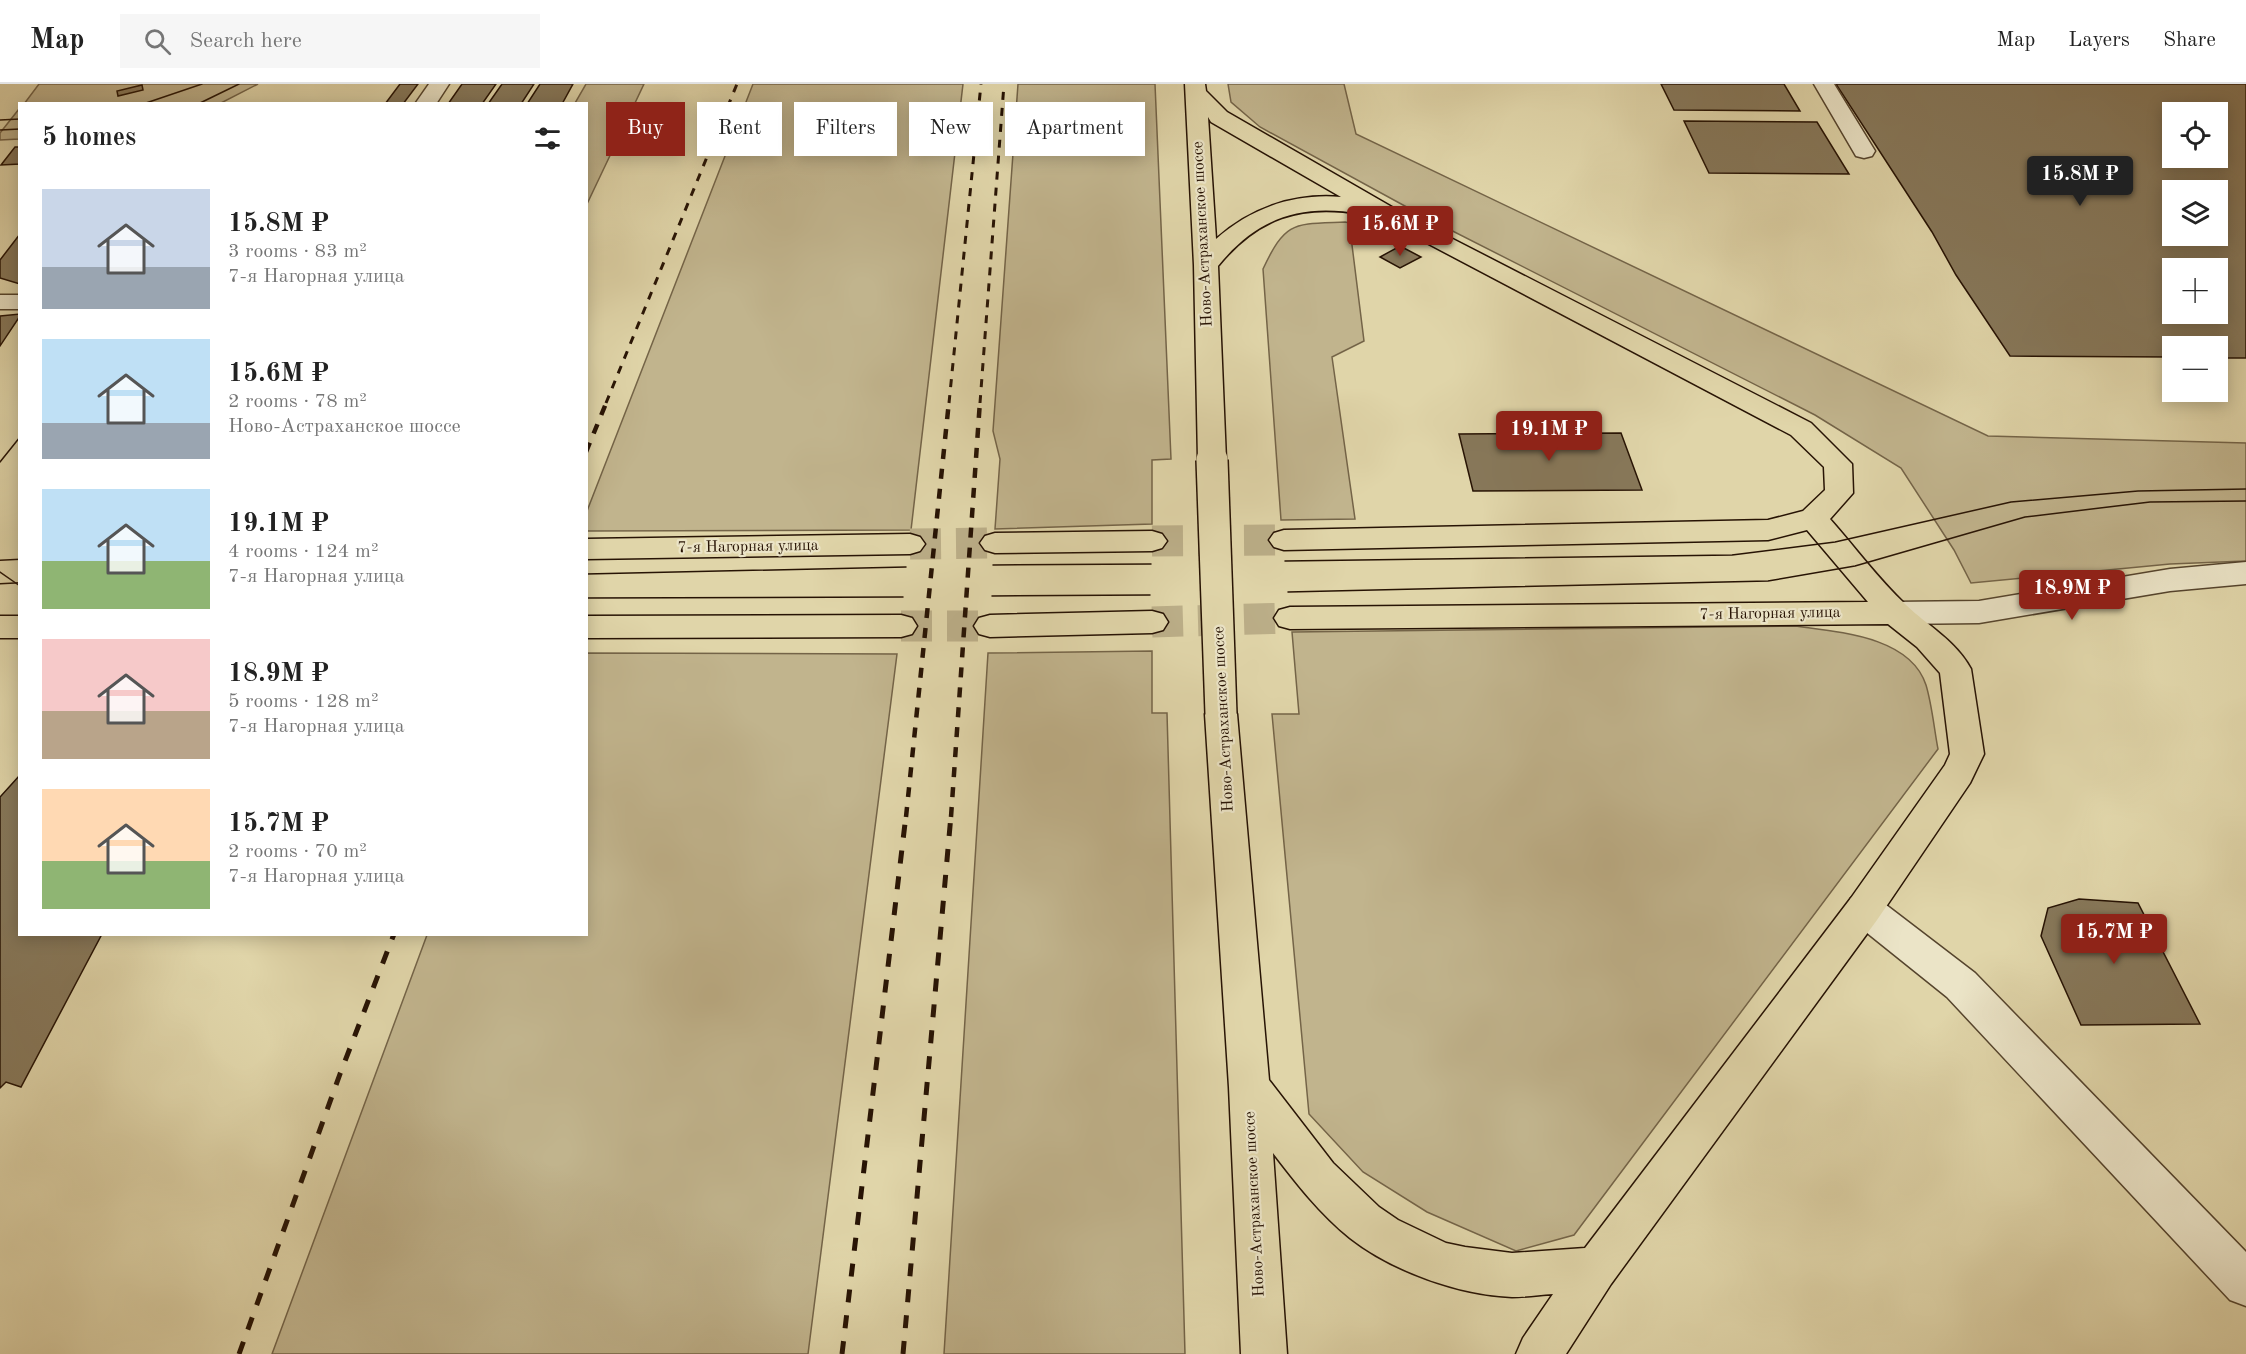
<!DOCTYPE html>
<html lang="en">
<head>
<meta charset="utf-8">
<style>
  body { margin:0; font-family:"Old Standard TT",serif; background:#f6f6f6; color:#222; height:100vh; display:flex; flex-direction:column; font-size:22px; white-space:nowrap }
  * { box-sizing:border-box; margin:0 }
  p { font-size:20px; color:#767676 }
  .icon { flex:none; width:33px; height:33px; fill:none; stroke:currentColor; stroke-width:2; stroke-linecap:round; stroke-linejoin:round }
  .map { position:relative; flex:1; overflow:hidden }
  .drawer { position:absolute; left:18px; top:18px; width:570px; height:834px; display:flex; flex-direction:column; background:#fff; border-radius:0px; box-shadow:0 3px 15px #0003 }
  .drawer>* { flex:none }
  .hud { position:absolute; left:606px; top:18px; width:570px; height:54px; display:flex; gap:12px }
  .buttons { position:absolute; left:2162px; top:18px; display:grid; gap:12px }
  .buttons a { display:grid; place-items:center; width:66px; height:66px; border-radius:0px; background:#fff; box-shadow:0 3px 15px #0003; font-size:30px }
  .price { position:absolute; translate:-50% -51px; padding:0 14px; border-radius:6px; background:#8f2418; color:#fff; font-size:20px; line-height:39px; filter:drop-shadow(0 2px 3px #0008) }
  .price::after { content:''; position:absolute; left:50%; top:36px; width:18px; height:14px; margin-left:-9px; background:inherit; clip-path:polygon(0 0,100% 0,50% 100%) }
  .price.current { background:#222; color:#fff }
  ul { padding:0; list-style:none }
  li { display:flex; align-items:center; gap:18px; height:150px; padding:0 24px }
  li span { display:grid; place-items:center; flex:none; width:168px; height:120px; border-radius:0px; color:#555 }
  li>.icon { margin-inline-start:auto }
  span .icon { width:72px; height:72px; fill:#fffc; stroke-width:1 }
  li b { font-size:26px }
  h2 { display:flex; justify-content:space-between; align-items:center; height:72px; padding:0 24px; font-size:26px }
  .tag { padding:0 21px; border-radius:0px; background:#fff; box-shadow:0 3px 15px #0003; font-size:21px; line-height:54px }
  .tag.current { background:#8f2418; color:#fff }
  header { display:flex; align-items:center; gap:36px; box-sizing:border-box; height:84px; padding:0 30px; background:#fff; border-bottom:2px solid #e0e0e0 }
  header strong { font-size:28px }
  nav { display:flex; gap:33px; margin-inline-start:auto; font-size:21px }
  .search { width:420px; height:54px; background:#f6f6f6; display:flex; align-items:center; gap:15px; box-sizing:border-box; padding:0 21px; border-radius:0px; color:#767676; font-size:22px }
  .map>svg:first-child { display:block }
  .green { fill:#c1b48d; stroke:#746448; stroke-width:1.5 }
  .building { fill:#87785a; stroke:#271304; stroke-width:1.5; fill-rule:evenodd }
  .lines { fill:none; stroke-linecap:round; stroke-linejoin:round }
  .major-tunnel { stroke:#bbae88; stroke-width:31; stroke-dasharray:31 15; stroke-linecap:butt }
  .minor-casing { stroke:#55442d; stroke-width:3 }
  .major-casing { stroke:#271304; stroke-width:3 }
  .minor { fill:#ebe4c7; fill-rule:evenodd }
  .major { fill:#e0d5a9; fill-rule:evenodd }
  .tram { stroke:#271304; stroke-width:1.5 }
  .rail-far2 { stroke:#271304; stroke-width:3; stroke-dasharray:8 8; stroke-linecap:butt }
  .rail-far1 { stroke:#271304; stroke-width:4.5; stroke-dasharray:10 10; stroke-linecap:butt }
  .rail { stroke:#271304; stroke-width:5; stroke-dasharray:13 13; stroke-linecap:butt }
  .major-bridge-casing { stroke:#271304; stroke-width:34; stroke-linecap:butt }
  .major-bridge { stroke:#e0d5a9; stroke-width:31 }
  .labels { text-anchor:middle; dominant-baseline:central; stroke-width:4.5; stroke-linejoin:round; paint-order:stroke }
  .street-label { font-size:16px; fill:#271304; stroke:#ebe4c7 }
</style>
</head>
<body>
<header>
<strong>Map</strong>
<div class="search"><svg class="icon" aria-label="search" viewBox="0 0 24 24"><circle cx="10" cy="10" r="6"/><path d="M15 15l6 6"/></svg>Search here</div>
<nav><a>Map</a><a>Layers</a><a>Share</a></nav>
</header>
<div class="map">
<svg width="2246" height="1270" viewBox="0 0 2246 1270">
  <rect width="100%" height="100%" fill="#e0d5a9"/>
  <filter id="stains"><feTurbulence type="fractalNoise" baseFrequency=".00333" numOctaves="4"/><feColorMatrix values="0 0 0 0 .2 0 0 0 0 .09 0 0 0 0 .02 0 0 0 .5 -.17"/></filter>
  <radialGradient id="worn" r=".72"><stop offset=".6" stop-color="#630" stop-opacity="0"/><stop offset="1" stop-color="#630" stop-opacity=".3"/></radialGradient>
  <path class="green" d="M39,0H258L221,19L24,20Z
    M586,0H644L587,120L586,20L575,19Z
    M753,0H963L911,446L587,447V427Z
    M1018,0H1155L1171,375L1152,376V440L995,445L1000,375L993,347Z
    M1228,0H1344L1356,50L1988,352L2246,359V477L2170,480L1971,499L1954,466L1901,384L1815,331L1425,133L1260,43L1231,18Z
    M19,25V55L0,56V49Z
    M1345,138L1364,142L1380,152L1351,153L1364,257L1332,273L1355,435L1281,436L1263,185C1286,136 1294,140 1345,138Z
    M1795,542C1838,548 1910,552 1926,601C1932,621 1934,644 1938,665L1574,1151L1516,1167L1427,1128L1363,1088L1309,1030L1272,630H1299L1292,548Z
    M1152,567V629H1167L1185,1270H944L988,569Z
    M587,569L897,570L808,1270H272L427,851L586,850Z"/>
  <path class="building" d="M400,0H418L403,20H385Z
    M462,0H496L482,20H448Z
    M502,0H534L521,20H488Z
    M540,0H573L562,20H527Z
    M1661,0H1784L1800,27L1674,26Z
    M1836,0H2246V274H2217V262H2172V273L2010,272L1956,191L1932,148ZM2172,28H2217V74H2172ZM2172,106H2217V152H2172ZM2172,184H2217V230H2172Z
    M142,1L143,6L118,12L117,7Z
    M1684,37L1817,38L1849,90L1709,89Z
    M15,63H20V80L1,81Z
    M20,150V200L0,194V176Z
    M1400,162L1421,173L1400,184L1380,173Z
    M20,230V232L0,262V232Z
    M1621,349L1642,406L1473,407L1459,350Z
    M20,691V850H102L21,1003L6,998L0,1004V713Z
    M2079,815L2138,819L2200,940L2081,941L2041,852L2048,824Z"/>
  <g class="lines">
    <path class="major-tunnel" d="M1152,457L1284,456
      M910,460L995,459
      M1152,538L1290,534
      M901,542H990"/>
    <defs>
      <path id="minor" d="M429,0H449L436,20H415Z
        M1814,0H1834L1875,67L1872,72L1864,74L1856,72Z
        M0,211H20V225H0Z
        M2246,478V500L2170,507L1979,539L1895,540L1884,537L1880,529L1884,521L1895,518L1979,517L2170,485Z
        M1864,809L1877,814L1975,889L2246,1168V1222L2230,1216L1947,913L1851,836L1846,825L1851,814Z"/>
      <path id="major" d="M1185,0H1205L1206,7L1227,28L1404,130L1811,339L1852,380L1853,409L1830,435C1855,463 1878,495 1906,521C1928,542 1956,557 1971,585L1984,670L1970,699L1877,836L1611,1200L1566,1270H1516L1523,1254L1553,1210C1539,1211 1525,1213 1512,1213C1459,1211 1392,1187 1350,1154C1320,1130 1296,1099 1273,1069L1287,1270H1241L1229,1003L1205,630L1209,621L1221,617L1233,621L1237,630L1269,996L1333,1079L1379,1123L1398,1136L1446,1159L1465,1163L1512,1169L1585,1164L1851,814L1945,681L1950,670L1940,589L1917,563L1888,540L1290,545L1279,542L1274,534L1279,526L1290,523L1868,518L1807,446L1768,456L1284,466L1274,463L1269,456L1274,449L1284,446L1768,436L1803,427L1825,406L1824,383L1791,351L1368,128L1361,130C1301,119 1257,134 1218,182L1226,376L1222,383L1212,385L1202,383L1198,376L1194,181ZM1208,33L1211,38L1341,113C1294,109 1251,124 1216,155Z
        M1152,447L1162,450L1167,457L1162,464L1152,467L995,469L985,466L980,459L985,452L995,449Z
        M910,450L920,453L925,460L920,467L910,470L586,475V455Z
        M20,476V498L0,499V477Z
        M1152,527L1163,530L1168,538L1163,546L1152,549L990,553L979,550L974,542L979,534L990,531Z
        M901,531L912,534L917,542L912,550L901,553L586,554V532Z
        M0,532H20V554H0Z"/>
    </defs>
    <use href="#minor" class="minor-casing"/>
    <use href="#major" class="major-casing"/>
    <use href="#minor" class="minor"/>
    <use href="#major" class="major"/>
    <path class="tram" d="M143,20L202,0
      M198,20L239,0
      M0,36L20,35
      M0,46L20,45
      M0,378L20,353
      M1285,477L1732,471L1835,458L2011,418L2138,407L2246,405
      M993,481L1151,480
      M0,488L20,502
      M586,490L906,483
      M1288,508L1768,497L1855,482L2025,433L2150,418L2246,417
      M992,512L1150,511
      M586,514L903,513"/>
    <path class="rail-far2" d="M606,319L737,0
      M949,319L981,0
      M980,319L1004,0"/>
    <path class="rail-far1" d="M586,368L607,317
      M906,733L949,317
      M951,733L980,317"/>
    <path class="rail" d="M239,1270L340,990L394,850
      M842,1270L906,731
      M903,1270L951,731"/>
    <defs>
      <path id="major-bridge" d="M1212,376L1221,630"/>
    </defs>
    <use href="#major-bridge" class="major-bridge-casing"/>
    <use href="#major-bridge" class="major-bridge"/>
  </g>
  <g class="labels">
    <g class="street-label">
      <text transform="translate(1203 150) rotate(-93)">Ново-Астраханское шоссе</text>
      <text transform="translate(748 463) rotate(-1)">7-я Нагорная улица</text>
      <text transform="translate(1770 530) rotate(-1)">7-я Нагорная улица</text>
      <text transform="translate(1224 635) rotate(-93)">Ново-Астраханское шоссе</text>
      <text transform="translate(1255 1120) rotate(-93)">Ново-Астраханское шоссе</text>
    </g>
  </g>
  <rect width="100%" height="100%" filter="url(#stains)"/>
  <rect width="100%" height="100%" fill="url(#worn)"/>
</svg>
<div class="buttons">
<a><svg class="icon" aria-label="locate" viewBox="0 0 24 24"><circle cx="12" cy="12" r="6"/><path d="M12 2v4M12 18v4M2 12h4M18 12h4"/></svg></a>
<a><svg class="icon" aria-label="layers" viewBox="0 0 24 24"><path d="M12 4l9 5-9 5-9-5zM3 14l9 5 9-5"/></svg></a>
<a>+</a>
<a>−</a>
</div>
<b class="price current" style="left:2080px;top:123px">15.8M ₽</b>
<b class="price" style="left:1400px;top:173px">15.6M ₽</b>
<b class="price" style="left:1549px;top:378px">19.1M ₽</b>
<b class="price" style="left:2072px;top:537px">18.9M ₽</b>
<b class="price" style="left:2114px;top:881px">15.7M ₽</b>
<div class="hud">
<a class="tag current">Buy</a>
<a class="tag">Rent</a>
<a class="tag">Filters</a>
<a class="tag">New</a>
<a class="tag">Apartment</a>
</div>
<section class="drawer">
<h2>5 homes<svg class="icon" aria-label="filters" viewBox="0 0 24 24"><path d="M4 7h16M4 17h16"/><circle cx="9" cy="7" r="2"/><circle cx="15" cy="17" r="2"/></svg></h2>
<ul>
<li><span style="background:linear-gradient(#c9d6e8 65%,#9aa5b1 0)"><svg class="icon" aria-label="home" viewBox="0 0 24 24"><path d="M3 11l9-7 9 7M6 9v11h12V9"/></svg></span><div><b>15.8M ₽</b><p>3 rooms · 83 m²</p><p>7-я Нагорная улица</p></div></li>
<li><span style="background:linear-gradient(#bfe0f5 70%,#9aa5b1 0)"><svg class="icon" aria-label="home" viewBox="0 0 24 24"><path d="M3 11l9-7 9 7M6 9v11h12V9"/></svg></span><div><b>15.6M ₽</b><p>2 rooms · 78 m²</p><p>Ново-Астраханское шоссе</p></div></li>
<li><span style="background:linear-gradient(#bfe0f5 60%,#8fb573 0)"><svg class="icon" aria-label="home" viewBox="0 0 24 24"><path d="M3 11l9-7 9 7M6 9v11h12V9"/></svg></span><div><b>19.1M ₽</b><p>4 rooms · 124 m²</p><p>7-я Нагорная улица</p></div></li>
<li><span style="background:linear-gradient(#f6c9c9 60%,#b9a48a 0)"><svg class="icon" aria-label="home" viewBox="0 0 24 24"><path d="M3 11l9-7 9 7M6 9v11h12V9"/></svg></span><div><b>18.9M ₽</b><p>5 rooms · 128 m²</p><p>7-я Нагорная улица</p></div></li>
<li><span style="background:linear-gradient(#ffd9b3 60%,#8fb573 0)"><svg class="icon" aria-label="home" viewBox="0 0 24 24"><path d="M3 11l9-7 9 7M6 9v11h12V9"/></svg></span><div><b>15.7M ₽</b><p>2 rooms · 70 m²</p><p>7-я Нагорная улица</p></div></li>
</ul>
</section>
</div>
</body>
</html>
